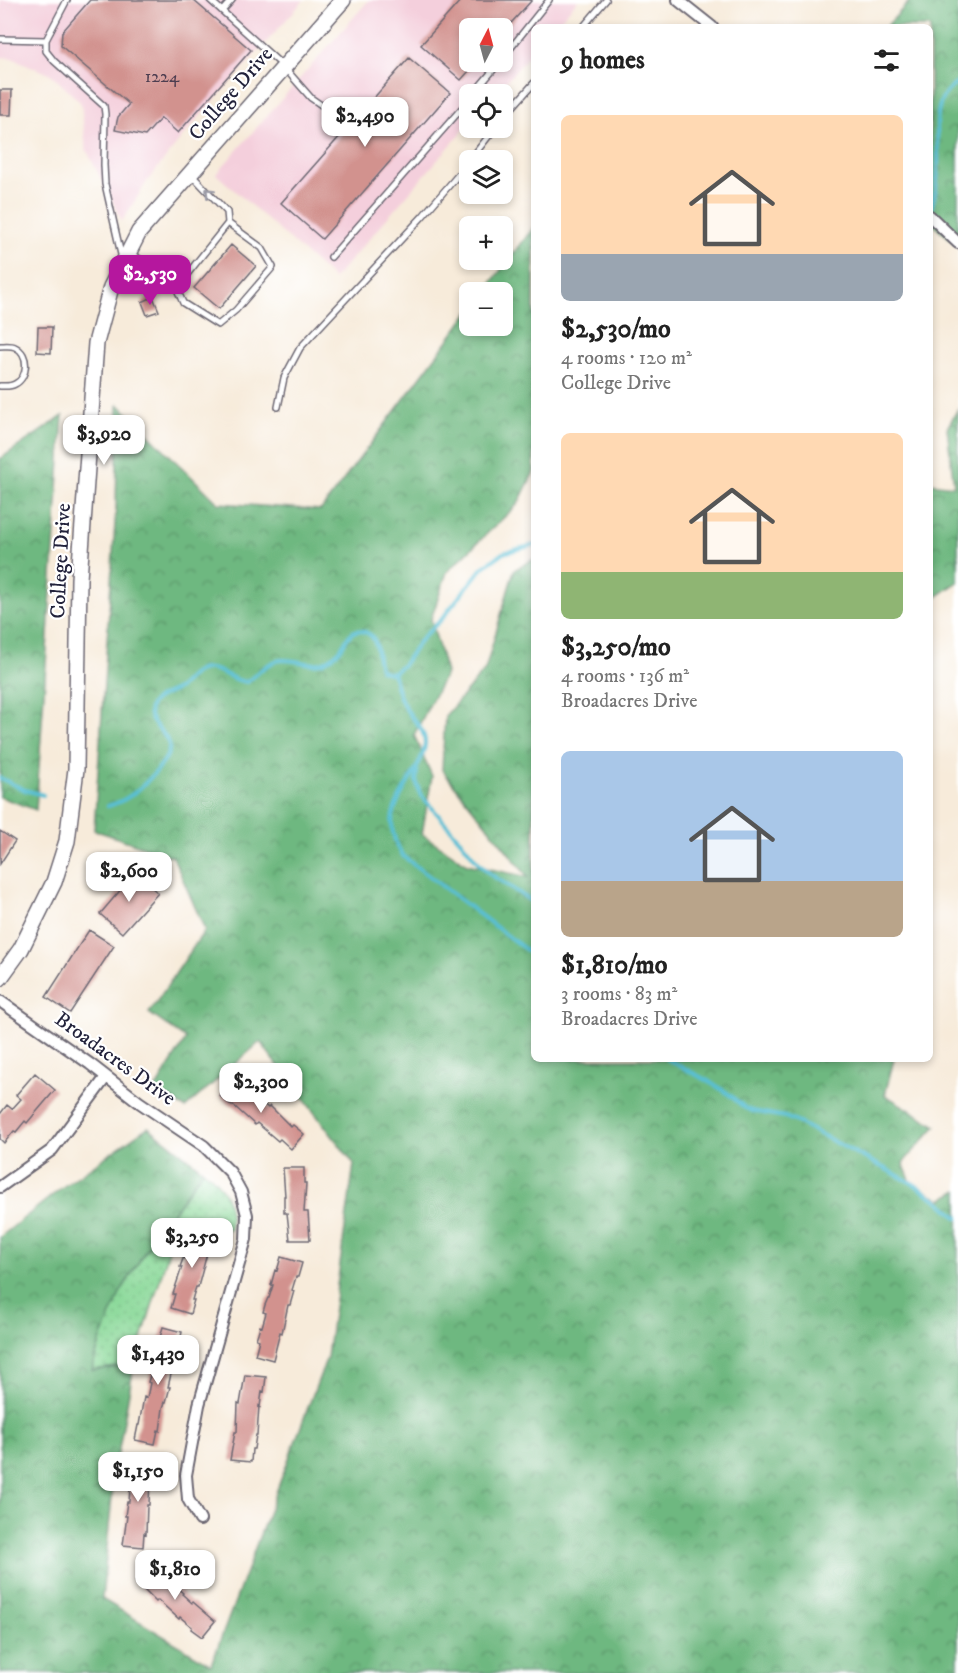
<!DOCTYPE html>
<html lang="en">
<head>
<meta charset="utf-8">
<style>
  body { margin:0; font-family:"IM FELL DW Pica",serif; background:#f6f6f6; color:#222; height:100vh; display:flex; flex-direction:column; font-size:22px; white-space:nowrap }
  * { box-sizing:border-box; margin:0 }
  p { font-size:20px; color:#767676 }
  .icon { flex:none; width:33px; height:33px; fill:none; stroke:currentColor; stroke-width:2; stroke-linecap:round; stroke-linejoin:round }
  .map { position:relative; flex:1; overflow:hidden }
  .drawer { position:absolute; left:531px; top:24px; width:402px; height:1038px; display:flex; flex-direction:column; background:#fff; border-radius:9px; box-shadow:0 3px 9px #0003 }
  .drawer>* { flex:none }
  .needle { width:39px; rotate:6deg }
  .controls { position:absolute; left:459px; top:18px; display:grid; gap:12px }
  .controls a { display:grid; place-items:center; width:54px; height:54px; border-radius:9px; background:#fff; box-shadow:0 3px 9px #0003; font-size:30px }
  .price { position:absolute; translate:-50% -51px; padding:0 14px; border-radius:12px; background:#fff; color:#222; font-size:20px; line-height:39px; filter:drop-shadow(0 2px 3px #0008) }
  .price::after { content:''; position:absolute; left:50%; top:36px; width:18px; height:14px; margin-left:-9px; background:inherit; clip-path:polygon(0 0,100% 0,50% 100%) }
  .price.on { background:#b5179e; color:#fff }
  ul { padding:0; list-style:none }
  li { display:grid; align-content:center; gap:12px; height:318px; padding:0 30px }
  li span { display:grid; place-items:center; height:186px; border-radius:9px; color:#555 }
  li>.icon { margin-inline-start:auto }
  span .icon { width:108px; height:108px; fill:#fffc; stroke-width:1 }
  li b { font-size:26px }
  h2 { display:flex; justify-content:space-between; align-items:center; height:72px; padding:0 30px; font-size:26px }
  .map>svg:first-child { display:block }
  .built { fill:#f4cfdc; fill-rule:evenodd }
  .grass { fill:url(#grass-dots); stroke:#557d69; stroke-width:1.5 }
  .forest { fill:url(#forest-crowns); stroke:#486d5e; stroke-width:1.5 }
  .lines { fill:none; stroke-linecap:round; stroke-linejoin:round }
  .stream { stroke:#58bfd5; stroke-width:4 }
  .building { fill:#d2928e }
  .lane-casing { stroke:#6d6873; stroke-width:8 }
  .street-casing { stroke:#6d6873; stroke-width:14 }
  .secondary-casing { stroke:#6d6873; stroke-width:18 }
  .lane { stroke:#fff; stroke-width:5 }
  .street { stroke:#fff; stroke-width:10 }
  .secondary { stroke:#fff; stroke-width:15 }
  .oneway { stroke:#9c9ca7 }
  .labels { text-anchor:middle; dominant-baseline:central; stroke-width:4.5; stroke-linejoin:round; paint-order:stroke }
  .number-label { font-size:18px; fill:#4e3e50 }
  .street-label { font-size:21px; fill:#22223b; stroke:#fff }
</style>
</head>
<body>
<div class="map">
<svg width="958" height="1673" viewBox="0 0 958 1673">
  <defs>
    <pattern id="grass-dots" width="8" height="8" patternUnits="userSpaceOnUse" patternTransform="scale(1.5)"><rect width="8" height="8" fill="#88d897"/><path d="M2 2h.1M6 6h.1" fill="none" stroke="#75b983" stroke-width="1.8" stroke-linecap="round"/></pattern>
    <pattern id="forest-crowns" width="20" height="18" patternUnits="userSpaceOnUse" patternTransform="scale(1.5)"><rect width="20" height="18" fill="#6eb880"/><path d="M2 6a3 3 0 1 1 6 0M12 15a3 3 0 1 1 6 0" fill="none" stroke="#5a956a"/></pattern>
  </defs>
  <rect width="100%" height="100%" fill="#fff"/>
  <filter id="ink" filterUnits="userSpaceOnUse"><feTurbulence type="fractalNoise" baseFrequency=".0167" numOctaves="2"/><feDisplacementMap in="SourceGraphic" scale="12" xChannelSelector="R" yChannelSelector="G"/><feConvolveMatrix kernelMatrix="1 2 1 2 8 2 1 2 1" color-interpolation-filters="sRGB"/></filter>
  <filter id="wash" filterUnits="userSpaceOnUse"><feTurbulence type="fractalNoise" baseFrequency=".008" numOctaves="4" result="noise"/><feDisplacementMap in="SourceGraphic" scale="24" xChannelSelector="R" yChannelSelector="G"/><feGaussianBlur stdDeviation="1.35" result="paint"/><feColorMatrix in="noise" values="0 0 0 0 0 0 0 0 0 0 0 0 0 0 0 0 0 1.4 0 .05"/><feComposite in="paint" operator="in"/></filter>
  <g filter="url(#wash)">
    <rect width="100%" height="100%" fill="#f7ebda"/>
    <path class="built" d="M0,0H304L192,125L148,180L122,221L86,149L81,103L52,75L12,58L0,57Z
      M369,0H578L554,27H534V50L495,94H470L469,124L334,279L216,174ZM470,28H502V62H470Z"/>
    <path class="grass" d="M203,1170C225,1186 232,1203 230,1230L179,1217L134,1365L92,1370L100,1341L121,1291L144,1253Z"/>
    <path class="forest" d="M909,0H958V246L930,222V27H886L908,3Z
      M534,227V472L518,504L447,572L431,619L446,673L414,735L432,776L422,834L467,864L528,877L442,770L445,716L485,670L514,570L534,559V1059H894L885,1095L936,1126L903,1163L911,1182L941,1200L958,1190V1673H0V1237L64,1186L148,1127L203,1170L144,1253L121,1291L100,1341L92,1370L134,1365L114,1476L102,1599L211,1665L327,1357L354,1164L260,1042L185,1108L155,1089L186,1039L149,1013L205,930L173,857L94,830L116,509L118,404L218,503L321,510L469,312L470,326H502V292H484Z
      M958,409V582L930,601V483L954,486L947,428Z
      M63,416L36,810L0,797V459Z"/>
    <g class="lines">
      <path class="stream" d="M930,212C935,197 938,181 938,165C939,144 933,119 942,99C945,92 952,87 958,82
        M393,672C396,684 398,697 405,707C411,719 425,728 425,743C425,752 420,761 416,769C398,801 379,821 404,857L534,956
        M417,770L416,780L420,794L461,841L476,860L490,874L534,903
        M0,778L25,790L43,795
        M108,806C114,804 120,802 125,799C138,792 173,759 169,744C166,731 146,723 150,708C152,697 170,694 179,688C187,681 193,671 204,669C220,667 231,681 247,682C257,674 268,661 282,660C296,659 310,667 324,662C330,659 335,655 339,651C346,643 349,628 362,631C382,636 374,656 381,670L389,673L394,672L403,665L422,638L441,620L482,568L503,553L534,545
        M667,1059L708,1081L726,1092L745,1108L752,1111L785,1117L799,1123L912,1183L939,1201L958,1218"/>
    </g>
    <g id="blocks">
      <path class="building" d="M90,0H193L251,50L178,133L161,118L145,136L115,130L118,117L129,104L61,46L62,32Z
        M461,0H532L502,33V28H470V62H477L461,80L421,45Z
        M409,58L450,93L322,239L281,203Z
        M0,90H12L11,115H0Z
        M231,245L256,266L219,309L194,288Z
        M153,297L159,311L147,315L142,302Z
        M38,327H52L51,353L37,352Z
        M0,831L15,841L0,864Z
        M135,873L158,893L122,933L100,914Z
        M89,930L114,946L70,1013L46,997Z
        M35,1073L55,1090L27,1123L25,1121L16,1132L14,1131L4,1143L0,1139V1114L7,1105L12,1109L21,1099L16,1095Z
        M234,1080L246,1090L247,1089L268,1108L270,1106L291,1127L293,1125L304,1134L291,1149L280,1139L278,1141L257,1123L255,1125L233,1105L232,1106L220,1096Z
        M283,1168H304V1183H306L304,1212H308L310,1240H290L287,1213H284V1196H285Z
        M193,1224L213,1231L198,1287H196L194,1293L192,1300H194L190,1314L171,1308L175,1294H173L182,1267H180L190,1240H188Z
        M281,1257L302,1263L298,1277H296L292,1290L294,1291L290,1305H288L282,1333L280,1332L273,1360L255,1355L259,1340L256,1339L258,1333L260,1326L262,1327L266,1313L263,1312L265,1305L268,1298H269L273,1285H271L275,1270L277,1271Z
        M163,1327L182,1332L179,1346L177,1345L174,1359L176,1360L172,1374H171L168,1387H170L166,1402H165L163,1408L160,1431L158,1430L155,1444L135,1440L138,1425H139L144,1397L147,1398L150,1383L148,1382L156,1355H154L157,1340L159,1341Z
        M245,1375L266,1377L264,1392L262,1391L260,1407L259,1406L257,1435H256L254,1449H252L251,1462L230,1460L235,1432H237L238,1403L240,1404Z
        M134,1459L154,1461L153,1476H150L149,1505H147L146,1534L144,1533L143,1547L123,1545L127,1516H125L127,1502H129L130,1488H128L130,1473L132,1474Z
        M148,1565L160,1575L159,1576L177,1588L183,1593L182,1594L192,1603L193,1602L215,1621L202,1637L191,1629L192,1627L180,1617L179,1619L158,1600L156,1602L135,1581Z"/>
    </g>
  </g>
  <g filter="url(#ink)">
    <use href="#blocks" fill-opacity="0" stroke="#6d6873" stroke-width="1.5"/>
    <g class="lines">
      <defs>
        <path id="lane" d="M67,0L46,40V51L54,61L104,106L105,114L104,165L105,184L122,259
          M210,0L283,66L311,98L340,118
          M222,11L232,0
          M583,27L606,0
          M0,39L46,40
          M502,59L549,0
          M473,94L500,62
          M502,119L534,83
          M470,160L495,128
          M130,253L173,280L183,303L218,325L236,310L273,267L262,248L228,223
          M331,257L470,99
          M173,280L185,277L228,223L227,212L191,174
          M0,346C5,346 11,345 15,347C30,354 28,378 15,384C10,387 5,386 0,386
          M278,407L284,378L300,348L422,217L470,161"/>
        <path id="street" d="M678,0L712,27
          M930,216L958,243
          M0,1001L90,1064L139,1102L204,1146L230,1172L241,1192L247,1215L246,1239L199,1405L186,1475L188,1499L200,1520
          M0,1187L52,1150L106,1077"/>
        <path id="secondary" d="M0,978L21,949L54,882L67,841L76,769L79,579L96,343L111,287L139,232L343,0"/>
      </defs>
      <use href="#lane" class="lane-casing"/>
      <use href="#street" class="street-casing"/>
      <use href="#secondary" class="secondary-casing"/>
      <use href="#lane" class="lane"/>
      <use href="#street" class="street"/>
      <use href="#secondary" class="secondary"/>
    </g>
    <defs><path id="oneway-chevron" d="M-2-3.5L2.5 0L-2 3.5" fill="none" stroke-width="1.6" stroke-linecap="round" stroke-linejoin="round" transform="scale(1.5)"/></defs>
    <use class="oneway" href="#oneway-chevron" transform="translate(209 192) rotate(-134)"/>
  </g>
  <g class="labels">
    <g class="number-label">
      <text x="162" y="77">1224</text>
    </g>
    <g class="street-label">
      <text transform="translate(231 94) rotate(-49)">College Drive</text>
      <text transform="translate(61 561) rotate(-87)">College Drive</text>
      <text transform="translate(115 1059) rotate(36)">Broadacres Drive</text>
    </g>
  </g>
</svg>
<div class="controls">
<a><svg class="needle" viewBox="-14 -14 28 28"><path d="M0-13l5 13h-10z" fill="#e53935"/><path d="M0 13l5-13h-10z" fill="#767676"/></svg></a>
<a><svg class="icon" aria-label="locate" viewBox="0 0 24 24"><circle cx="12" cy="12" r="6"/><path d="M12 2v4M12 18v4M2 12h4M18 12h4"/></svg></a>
<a><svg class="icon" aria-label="layers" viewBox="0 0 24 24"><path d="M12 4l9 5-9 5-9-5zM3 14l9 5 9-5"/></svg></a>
<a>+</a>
<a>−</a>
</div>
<b class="price" style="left:365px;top:148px">$2,490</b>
<b class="price on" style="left:150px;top:306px">$2,530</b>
<b class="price" style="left:104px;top:466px">$3,920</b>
<b class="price" style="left:129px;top:903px">$2,600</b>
<b class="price" style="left:261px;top:1114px">$2,300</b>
<b class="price" style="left:192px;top:1269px">$3,250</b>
<b class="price" style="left:158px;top:1386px">$1,430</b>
<b class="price" style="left:138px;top:1503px">$1,150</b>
<b class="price" style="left:175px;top:1601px">$1,810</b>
<section class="drawer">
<h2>9 homes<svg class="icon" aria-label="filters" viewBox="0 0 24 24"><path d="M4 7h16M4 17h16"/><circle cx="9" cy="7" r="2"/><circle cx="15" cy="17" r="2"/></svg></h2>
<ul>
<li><span style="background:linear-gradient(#ffd9b3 75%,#9aa5b1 0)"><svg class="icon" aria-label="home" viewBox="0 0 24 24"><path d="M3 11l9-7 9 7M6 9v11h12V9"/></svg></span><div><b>$2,530/mo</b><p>4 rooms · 120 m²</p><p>College Drive</p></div></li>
<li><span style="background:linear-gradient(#ffd9b3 75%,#8fb573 0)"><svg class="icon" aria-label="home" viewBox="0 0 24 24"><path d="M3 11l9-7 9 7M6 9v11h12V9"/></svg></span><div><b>$3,250/mo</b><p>4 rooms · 136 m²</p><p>Broadacres Drive</p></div></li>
<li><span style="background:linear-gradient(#a9c7e8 70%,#b9a48a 0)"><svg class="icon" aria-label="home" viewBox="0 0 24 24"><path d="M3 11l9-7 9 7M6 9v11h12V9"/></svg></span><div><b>$1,810/mo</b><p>3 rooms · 83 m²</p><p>Broadacres Drive</p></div></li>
</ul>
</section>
</div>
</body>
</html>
